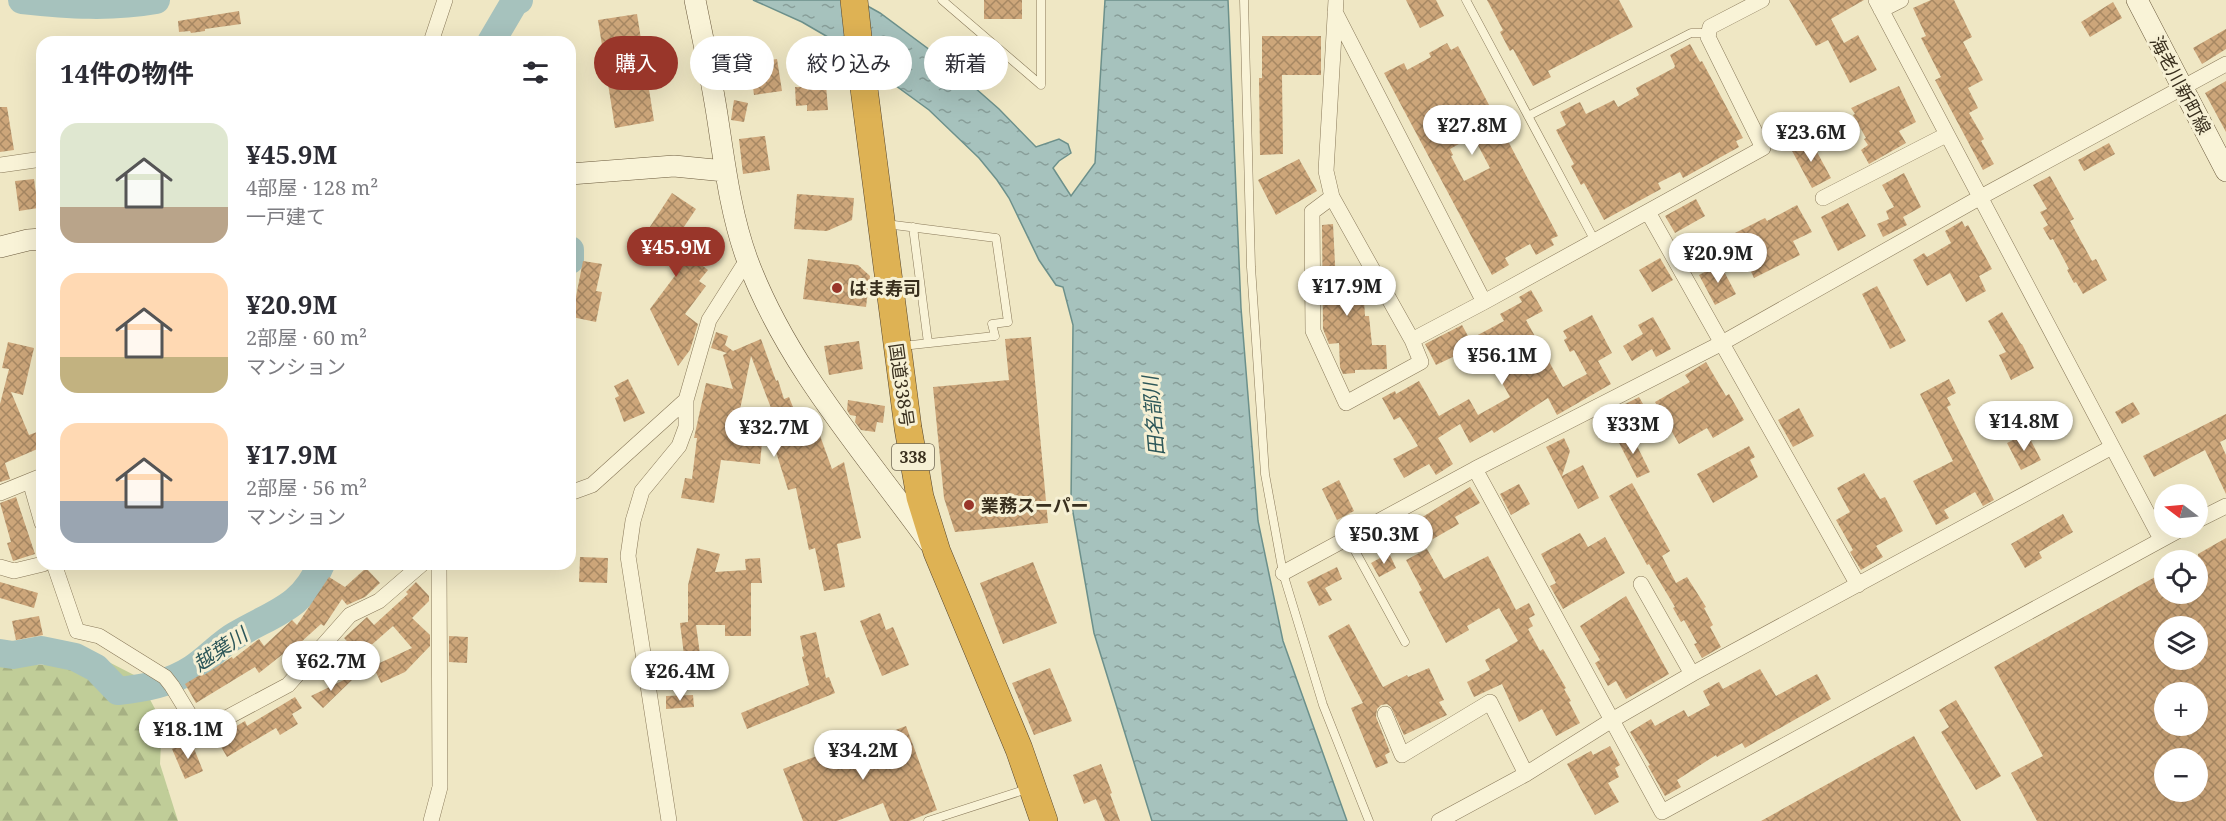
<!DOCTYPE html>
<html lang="ja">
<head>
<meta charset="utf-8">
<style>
  body { margin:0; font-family:"Noto Serif","Noto Sans JP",serif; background:#f2f2f3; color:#2b2b33; height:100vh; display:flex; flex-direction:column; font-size:22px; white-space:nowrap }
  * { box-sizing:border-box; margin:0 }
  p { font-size:20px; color:#7c7c81 }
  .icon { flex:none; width:33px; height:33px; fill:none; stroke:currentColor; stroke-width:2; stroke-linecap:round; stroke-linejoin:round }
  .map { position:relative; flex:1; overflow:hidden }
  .side { position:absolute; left:36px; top:36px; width:540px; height:534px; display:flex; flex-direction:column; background:#fff; border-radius:18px; box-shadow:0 6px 24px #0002 }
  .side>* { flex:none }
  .hud { position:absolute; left:594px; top:36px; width:570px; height:54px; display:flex; gap:12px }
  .needle { width:39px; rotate:286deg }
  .fabs { position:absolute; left:2154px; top:484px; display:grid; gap:12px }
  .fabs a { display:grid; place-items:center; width:54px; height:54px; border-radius:50%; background:#fff; box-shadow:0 6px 24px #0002; font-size:30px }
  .price { position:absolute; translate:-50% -51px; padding:0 14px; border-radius:21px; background:#fff; color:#222; font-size:20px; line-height:39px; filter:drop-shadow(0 2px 3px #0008) }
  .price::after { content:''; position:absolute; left:50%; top:36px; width:18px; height:14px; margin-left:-9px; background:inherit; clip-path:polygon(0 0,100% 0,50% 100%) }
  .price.active { background:#99362a; color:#fff }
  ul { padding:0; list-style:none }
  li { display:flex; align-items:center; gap:18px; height:150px; padding:0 24px }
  li span { display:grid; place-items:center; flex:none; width:168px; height:120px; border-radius:18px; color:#555 }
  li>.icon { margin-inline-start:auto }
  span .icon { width:72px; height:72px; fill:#fffc; stroke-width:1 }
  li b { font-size:26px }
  h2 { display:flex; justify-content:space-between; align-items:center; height:72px; padding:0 24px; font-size:26px }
  .chip { padding:0 21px; border-radius:27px; background:#fff; box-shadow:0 6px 24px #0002; font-size:21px; line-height:54px }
  .chip.active { background:#99362a; color:#fff }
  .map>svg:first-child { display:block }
  .forest { fill:url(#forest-firs) }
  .water { fill:url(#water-ripples); stroke:#6c908b; stroke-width:1.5 }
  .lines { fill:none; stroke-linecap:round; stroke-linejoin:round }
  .river { stroke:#a6c2bd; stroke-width:28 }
  .building { fill:url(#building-cross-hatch); fill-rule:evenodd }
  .lane-casing { stroke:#89795a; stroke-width:9 }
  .street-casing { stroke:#89795a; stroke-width:16 }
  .secondary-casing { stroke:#6b5a3d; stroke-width:22 }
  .highway-casing { stroke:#57462e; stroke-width:28 }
  .lane { stroke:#f9f3d7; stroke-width:8 }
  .street { stroke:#f9f3d7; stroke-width:15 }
  .secondary { stroke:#f9f3d7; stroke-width:21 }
  .highway { stroke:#deb254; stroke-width:27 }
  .poi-dot { fill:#99362a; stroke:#f6f0d4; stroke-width:2 }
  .labels { text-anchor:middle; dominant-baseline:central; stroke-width:6; stroke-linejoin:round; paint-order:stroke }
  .shield { fill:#f6f0d4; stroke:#726955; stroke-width:1.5 }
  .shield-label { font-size:16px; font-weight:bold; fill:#392f1e }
  .street-label { font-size:18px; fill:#392f1e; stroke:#f6f0d4 }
  .poi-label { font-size:18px; font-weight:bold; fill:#392f1e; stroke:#f6f0d4; text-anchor:start }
  .water-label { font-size:20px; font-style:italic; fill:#2d5759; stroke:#f6f0d4 }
</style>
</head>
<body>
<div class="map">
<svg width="2226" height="821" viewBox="0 0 2226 821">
  <defs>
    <pattern id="forest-firs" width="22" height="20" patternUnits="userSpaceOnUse" patternTransform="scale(1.5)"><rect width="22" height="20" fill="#c0cd98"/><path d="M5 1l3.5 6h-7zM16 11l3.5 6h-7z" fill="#a6b083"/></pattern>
    <pattern id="water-ripples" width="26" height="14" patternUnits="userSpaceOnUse" patternTransform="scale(1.5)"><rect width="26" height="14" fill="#a6c2bd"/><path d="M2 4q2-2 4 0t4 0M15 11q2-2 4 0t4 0" fill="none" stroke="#889e99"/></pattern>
    <pattern id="building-cross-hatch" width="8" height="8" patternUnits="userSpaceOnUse" patternTransform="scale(1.5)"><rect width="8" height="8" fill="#cda67a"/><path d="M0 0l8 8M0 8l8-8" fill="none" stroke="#a78863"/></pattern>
  </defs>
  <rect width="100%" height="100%" fill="#efe7c4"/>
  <path class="forest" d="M0,651L30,664L64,666L93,654L138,677L162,722L160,764L178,821H0Z"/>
  <path class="water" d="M753,0H857L880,13L942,59L999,109L1036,147L1059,139L1068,144L1071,153L1059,161L1053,168L1071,196L1095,163L1105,0H1228L1241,308L1258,521L1283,641L1347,821H1152L1094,633L1071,501L1073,325L1063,287L1056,285L1039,260L1009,198L997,180L979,158L929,110L833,40L802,22Z"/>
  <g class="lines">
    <path class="river" d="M22,0C68,5 111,8 156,0
      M491,42L514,3L519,0
      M570,250V260
      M0,653L13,655L41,650L75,657L96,668L118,691C145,688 169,684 192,669C208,659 220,644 236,635C273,613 303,608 321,564"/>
  </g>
  <path class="building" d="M984,0H1022V19H984Z
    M1406,0H1436L1444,16L1420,28Z
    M1487,0H1619L1633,27L1548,71L1551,77L1533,86L1513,49L1510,51L1500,32L1503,30Z
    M1789,0H1864L1831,19L1844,43L1858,35L1877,70L1850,83L1828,40L1816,46Z
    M1931,0H1954L1972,37L1963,42L1983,80L1968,88L1978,108L1969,113L1984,139L1981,141L1994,164L1983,170L1935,80L1941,77L1921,38L1926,36L1913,8Z
    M2113,2L2122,18L2090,37L2081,22Z
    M239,11L241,24L205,29V31L191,33L190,31L179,32L178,21Z
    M637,14L654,121L615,128L598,20Z
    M2226,29V49L2202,64L2193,48Z
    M1262,36H1321V75H1282L1283,154L1260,155L1259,78H1262Z
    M1447,43L1451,50L1458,46L1558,236L1551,239L1554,245L1536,255L1530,244L1505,258L1509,265L1492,275L1384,73L1404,63L1407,70L1431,57L1429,53ZM1473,136L1490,168L1464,181L1451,156L1453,155L1450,149Z
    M1690,44L1700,62L1702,61L1743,138L1736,141L1739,147L1683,178L1680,172L1658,183L1661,189L1604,220L1584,183L1581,185L1571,166L1574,164L1556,130L1566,125L1560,112L1580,102L1586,114L1614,100L1618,107L1639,95L1636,88L1674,68L1675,66L1670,55Z
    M777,59L782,91L754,95L750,63Z
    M824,60L828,110L807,111V105L796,106L795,87H805L803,61Z
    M2226,81V132L2205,93Z
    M1899,86L1916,122L1899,131L1906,143L1869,164L1861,150L1868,145L1864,139L1866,138L1853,115L1855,114L1851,108Z
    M734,100L748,103L744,122L731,120Z
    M0,107H7L14,150L0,152Z
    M765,136L770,170L743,174L739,139Z
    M1810,139L1831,178L1812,188L1791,149Z
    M2109,143L2115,154L2084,171L2078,160Z
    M1299,159L1317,191L1276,215L1258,180Z
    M1904,173L1921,207L1903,217L1907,225L1883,237L1877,224L1889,219L1886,211L1894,207L1882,185Z
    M2050,176L2074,219L2070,221L2092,261L2096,259L2107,280L2083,294L2076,282L2074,283L2067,270L2069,269L2053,239L2050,240L2043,228L2048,225L2040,212L2047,209L2033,185Z
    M34,179L38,208L19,211L15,181Z
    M672,193L696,209L673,243L708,270L699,281L706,286L685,314L698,324L690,350L678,366L650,309L680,269L640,242Z
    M797,194L854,198L852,220L827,231L794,229Z
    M1696,199L1705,216L1675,233L1665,216Z
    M1848,203L1866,236L1838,251L1821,217Z
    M1797,205L1812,232L1793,241L1800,255L1754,278L1733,234L1765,218L1767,221Z
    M1962,221L1965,227L1968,225L1992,269L1979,276L1986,291L1966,302L1950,273L1927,286L1913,260L1924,253L1927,257L1951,243L1945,231Z
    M1333,224L1336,284L1363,283L1365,316H1369L1372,345H1386L1387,369L1355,370V373L1343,374L1340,367L1339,343L1329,344L1323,329L1322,225Z
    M1660,258L1673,280L1652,292L1639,270Z
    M808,259L858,265L870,276L866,307L803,299Z
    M583,261L602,264L596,291L602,292L596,322L572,317Z
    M1720,264L1736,294L1715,305L1699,275Z
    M1877,286L1906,341L1890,349L1862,294Z
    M1531,290L1543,311L1526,320L1563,387L1587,374L1574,350L1570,352L1564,340L1567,338L1563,331L1592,315L1612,353L1598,361L1611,384L1557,415L1548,398L1494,433L1492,430L1470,443L1460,424L1438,438L1453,464L1436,475L1429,464L1404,478L1393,459L1418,446L1400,417L1394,420L1382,398L1395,391L1396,394L1419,381L1439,416L1469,399L1478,415L1510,397L1476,336L1504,321L1500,314L1522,302L1519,297Z
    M2002,312L2021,344H2022L2034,368L2011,380L1999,355L2006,352L1988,321Z
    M1653,317L1671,349L1656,357L1652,349L1632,361L1623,346L1643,334L1638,325Z
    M1462,325L1474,347L1436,365L1425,344Z
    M716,332L728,336L725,345L733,351L761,339L776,381L778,380L784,399L789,397L804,435L818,430L832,469L844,462L861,538L837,544L845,587L824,591L815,548L809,550L796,488L788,490L770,433L781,434L751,356L736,429L763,432L760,464L721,460L714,503L681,498L685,478L692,479L697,438H694L706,383L733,389L723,355L727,353L711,348Z
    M1031,337L1048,523L955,532L944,498L933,387L1009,380L1005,339Z
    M859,341L863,369L829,375L824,346Z
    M8,342L34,348L23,395L11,392L29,435L37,432L42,447L5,463L10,479L0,482V404L9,369L2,368Z
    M1706,362L1726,396L1729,394L1744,420L1713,438L1707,428L1679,444L1655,402L1690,382L1685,375Z
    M628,379L645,413L624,422L615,398L619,396L614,386Z
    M1949,379L1956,393L1947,398L1951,405L1947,407L1994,500L1983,506L1975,492L1944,510L1949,518L1936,525L1913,481L1953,461L1920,394Z
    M1639,397L1647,411L1623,425L1615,409Z
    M848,400L885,406L883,423L877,422L875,432L861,430L855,422L856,416L850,415L847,410Z
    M2133,402L2140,414L2122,424L2115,412Z
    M1799,408L1814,436L1793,447L1778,420Z
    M2226,414V439L2220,442L2226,455V494L2205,450L2154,477L2143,456Z
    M1630,432L1650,472L1637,478L1617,439Z
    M2027,433L2041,460L2021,470L2007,443Z
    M1564,438L1570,451L1562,476L1583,465L1599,498L1578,509L1546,447Z
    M1749,446L1755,457L1750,460L1758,477L1713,503L1697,474Z
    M1864,473L1880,499L1885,497L1903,531L1876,546L1883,557L1861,570L1850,552L1853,550L1836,520L1850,512L1837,488Z
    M1339,480L1354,511L1337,520L1322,489Z
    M1632,483L1670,551L1662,556L1676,583L1687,577L1706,607L1704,608L1713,625L1710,627L1721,647L1702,658L1694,644L1697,643L1684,620L1681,622L1673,608L1675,607L1649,564L1647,565L1609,496Z
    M1519,484L1530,504L1511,515L1500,494Z
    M1470,487L1480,503L1455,517L1459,524L1433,539L1421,518Z
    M16,497L35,554L13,561L7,543L11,542L0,503Z
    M2063,514L2073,532L2039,552L2042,558L2025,568L2011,544Z
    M1580,533L1588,547L1605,537L1625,573L1563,609L1550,586L1556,583L1541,554Z
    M2226,538V821H2037L2011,773L2043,756L1994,667L2164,572V594H2198V554ZM2164,627H2198V660H2164ZM2164,693H2198V726H2164ZM2164,759H2198V792H2164Z
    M697,548L720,554L715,572L746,570L745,559L760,558L762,583H751V636H725V625H696L702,669L686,671L680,623L688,622V585Z
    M1427,549L1444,579L1488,556L1516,610L1529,603L1535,615L1529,618L1533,626L1528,629L1540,651L1543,649L1566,688L1564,689L1571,701L1569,702L1580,723L1556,736L1542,709L1519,722L1502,684L1474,697L1467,682L1490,670L1485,660L1518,641L1499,608L1467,626L1469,630L1446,643L1419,592L1422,590L1406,560Z
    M1389,553L1396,568L1379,577L1371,563Z
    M580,557L608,558L607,583L579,582Z
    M1033,562L1057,623L1003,644L980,583Z
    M1337,567L1342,579L1325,588L1332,600L1319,606L1307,582Z
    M366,568L380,583L365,597L347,605L342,599L324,626L321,624L290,652L288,650L259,673L255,667L196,703L185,684L203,673L204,675L232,657L233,659L259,639L264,646L292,620L297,625L329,577L345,587Z
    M0,582L38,593L34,608L0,598Z
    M416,582L429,596V601L412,618L430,635V646L405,672L381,683L373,666L412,648L393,626L360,655L344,638L367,617L374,625L408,594L406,592Z
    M1626,596L1669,674L1626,699L1616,681L1608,686L1595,663L1600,660L1580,626Z
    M880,613L886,630L893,627L909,665L882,676L860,621Z
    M39,616L43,635L16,640L12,621Z
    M1349,624L1383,687L1407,675L1408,677L1429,668L1444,700L1439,702L1447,715L1404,735L1391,707L1387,704L1381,705L1377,709L1376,717L1390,752L1385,755L1388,763L1376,768L1351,708L1363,703L1328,636Z
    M816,632L826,678L829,677L835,693L747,729L741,713L809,685L802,657L804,656L800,636Z
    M449,636L468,637L467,663L449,662Z
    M1050,668L1072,721L1034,735L1012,683Z
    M1760,669L1776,696L1817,674L1831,699L1745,748L1742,743L1717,757L1716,755L1677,780L1681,787L1665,796L1648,766L1650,765L1630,732L1651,719L1655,726L1684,710L1688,717L1710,705L1703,691L1719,682L1723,689Z
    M352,676L354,678L323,708L311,696Z
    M693,695L694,707L666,709V696Z
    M295,697L302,708L292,714L298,724L280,735L276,728L227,757L216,738L245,721L247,726Z
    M1956,700L2001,776L1976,790L1941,732L1949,727L1939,710Z
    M906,726L937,810L909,821H890L883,803L837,821H803L783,769L840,747L842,750Z
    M1914,736L1961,821H1761Z
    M191,741L203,771L185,779L172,749Z
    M1610,746L1620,765L1615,768L1619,777L1608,783L1619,802L1595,815L1567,764L1591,751L1593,755Z
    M1101,764L1112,793L1110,794L1120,821H1105L1096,799L1084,804L1073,775Z"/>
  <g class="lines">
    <defs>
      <path id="lane" d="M942,0L1041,85
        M1244,0L1251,267L1265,474L1283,573L1323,705L1369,821
        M1466,0L1595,241
        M1041,85V0
        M1528,116L1691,33H1709
        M886,224L996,238L1008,322L992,324L995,336L902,346
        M913,227L928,343
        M1348,538L1405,642
        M928,821L1027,789"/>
      <path id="street" d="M1336,0L1326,171L1332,197L1412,340L1484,302L1763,148L1708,37L1710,27L1762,0
        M1876,0L2161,539
        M1881,10L1901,0
        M1335,12L1484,302
        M431,42L445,0
        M0,165L42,159
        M1332,197L1312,212L1313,331L1346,403L1421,362L1412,340
        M1823,198L1946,135
        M1648,212L1858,585
        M1475,469L1662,812L2183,528
        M30,481L42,523
        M0,493L42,476
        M570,493L592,485L686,400
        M2198,520L2226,506
        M54,564L77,631L99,636L165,677L172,686L200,732L288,685L350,615L379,601L422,564
        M0,567L14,571L43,564
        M1283,573L1475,469L1722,343L1979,198L2226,64
        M1641,584L1692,674
        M1385,714L1402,755L1490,702L1526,774
        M431,821L440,787L439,564
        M669,821L628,556L633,521L642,491L679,446L686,427V400L709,320L747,260
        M1439,821L1526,774L1612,720L1692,674L2112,447"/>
      <path id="secondary" d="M695,0C703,40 712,80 718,121C725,167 731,215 747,259C786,365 864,452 929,542
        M2137,0L2226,171
        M570,174L674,166L725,171
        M0,247L28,240L42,239"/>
      <path id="highway" d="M854,0L862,73L908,428L920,497L937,552L1019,749L1044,821"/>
    </defs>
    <use href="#lane" class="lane-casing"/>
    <use href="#street" class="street-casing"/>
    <use href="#secondary" class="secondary-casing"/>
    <use href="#highway" class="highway-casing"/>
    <use href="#lane" class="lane"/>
    <use href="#street" class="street"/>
    <use href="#secondary" class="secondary"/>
    <use href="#highway" class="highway"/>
  </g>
  <g class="poi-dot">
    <circle cx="837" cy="288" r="6"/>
    <circle cx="969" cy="505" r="6"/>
  </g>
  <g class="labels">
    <rect class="shield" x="892" y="444" width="42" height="26" rx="4.5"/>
    <g class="shield-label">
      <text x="913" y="457">338</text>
    </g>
    <g class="street-label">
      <text transform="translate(2181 85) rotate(62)">海老川新町線</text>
      <text transform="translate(902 385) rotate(82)">国道338号</text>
    </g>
    <g class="poi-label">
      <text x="849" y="288">はま寿司</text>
      <text x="981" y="505">業務スーパー</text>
    </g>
    <g class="water-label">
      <text transform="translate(1153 416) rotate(-95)">田名部川</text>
      <text transform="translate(220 649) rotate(-34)">越葉川</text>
    </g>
  </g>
</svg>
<div class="fabs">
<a><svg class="needle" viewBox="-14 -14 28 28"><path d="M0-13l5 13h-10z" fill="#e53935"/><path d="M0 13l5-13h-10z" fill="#7c7c81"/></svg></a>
<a><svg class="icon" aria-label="locate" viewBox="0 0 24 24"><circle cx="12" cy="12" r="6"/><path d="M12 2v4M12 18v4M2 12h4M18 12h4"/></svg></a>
<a><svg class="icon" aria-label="layers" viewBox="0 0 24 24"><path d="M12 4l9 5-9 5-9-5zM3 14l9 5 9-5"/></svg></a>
<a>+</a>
<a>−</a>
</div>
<b class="price" style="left:1472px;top:156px">¥27.8M</b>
<b class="price" style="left:1811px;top:163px">¥23.6M</b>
<b class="price active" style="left:676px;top:278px">¥45.9M</b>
<b class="price" style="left:1718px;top:284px">¥20.9M</b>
<b class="price" style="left:1347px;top:317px">¥17.9M</b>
<b class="price" style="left:1502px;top:386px">¥56.1M</b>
<b class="price" style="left:2024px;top:452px">¥14.8M</b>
<b class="price" style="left:1633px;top:455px">¥33M</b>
<b class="price" style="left:774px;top:458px">¥32.7M</b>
<b class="price" style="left:1384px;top:565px">¥50.3M</b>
<b class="price" style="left:331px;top:692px">¥62.7M</b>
<b class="price" style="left:680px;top:702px">¥26.4M</b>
<b class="price" style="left:188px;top:760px">¥18.1M</b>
<b class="price" style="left:863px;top:781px">¥34.2M</b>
<div class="hud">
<a class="chip active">購入</a>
<a class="chip">賃貸</a>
<a class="chip">絞り込み</a>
<a class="chip">新着</a>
</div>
<section class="side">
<h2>14件の物件<svg class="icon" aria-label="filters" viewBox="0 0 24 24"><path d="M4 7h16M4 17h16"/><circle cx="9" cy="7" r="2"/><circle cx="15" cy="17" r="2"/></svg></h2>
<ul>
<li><span style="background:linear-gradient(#dfe7d0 70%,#b9a48a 0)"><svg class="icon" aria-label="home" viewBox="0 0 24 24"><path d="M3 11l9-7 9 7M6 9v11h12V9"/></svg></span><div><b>¥45.9M</b><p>4部屋 · 128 m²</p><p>一戸建て</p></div></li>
<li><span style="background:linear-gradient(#ffd9b3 70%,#c2b280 0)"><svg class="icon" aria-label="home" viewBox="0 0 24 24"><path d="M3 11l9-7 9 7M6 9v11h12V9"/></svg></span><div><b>¥20.9M</b><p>2部屋 · 60 m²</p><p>マンション</p></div></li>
<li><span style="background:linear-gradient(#ffd9b3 65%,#9aa5b1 0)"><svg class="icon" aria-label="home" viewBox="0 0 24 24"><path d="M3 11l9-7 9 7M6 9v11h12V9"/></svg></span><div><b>¥17.9M</b><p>2部屋 · 56 m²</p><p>マンション</p></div></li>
</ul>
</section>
</div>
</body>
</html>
